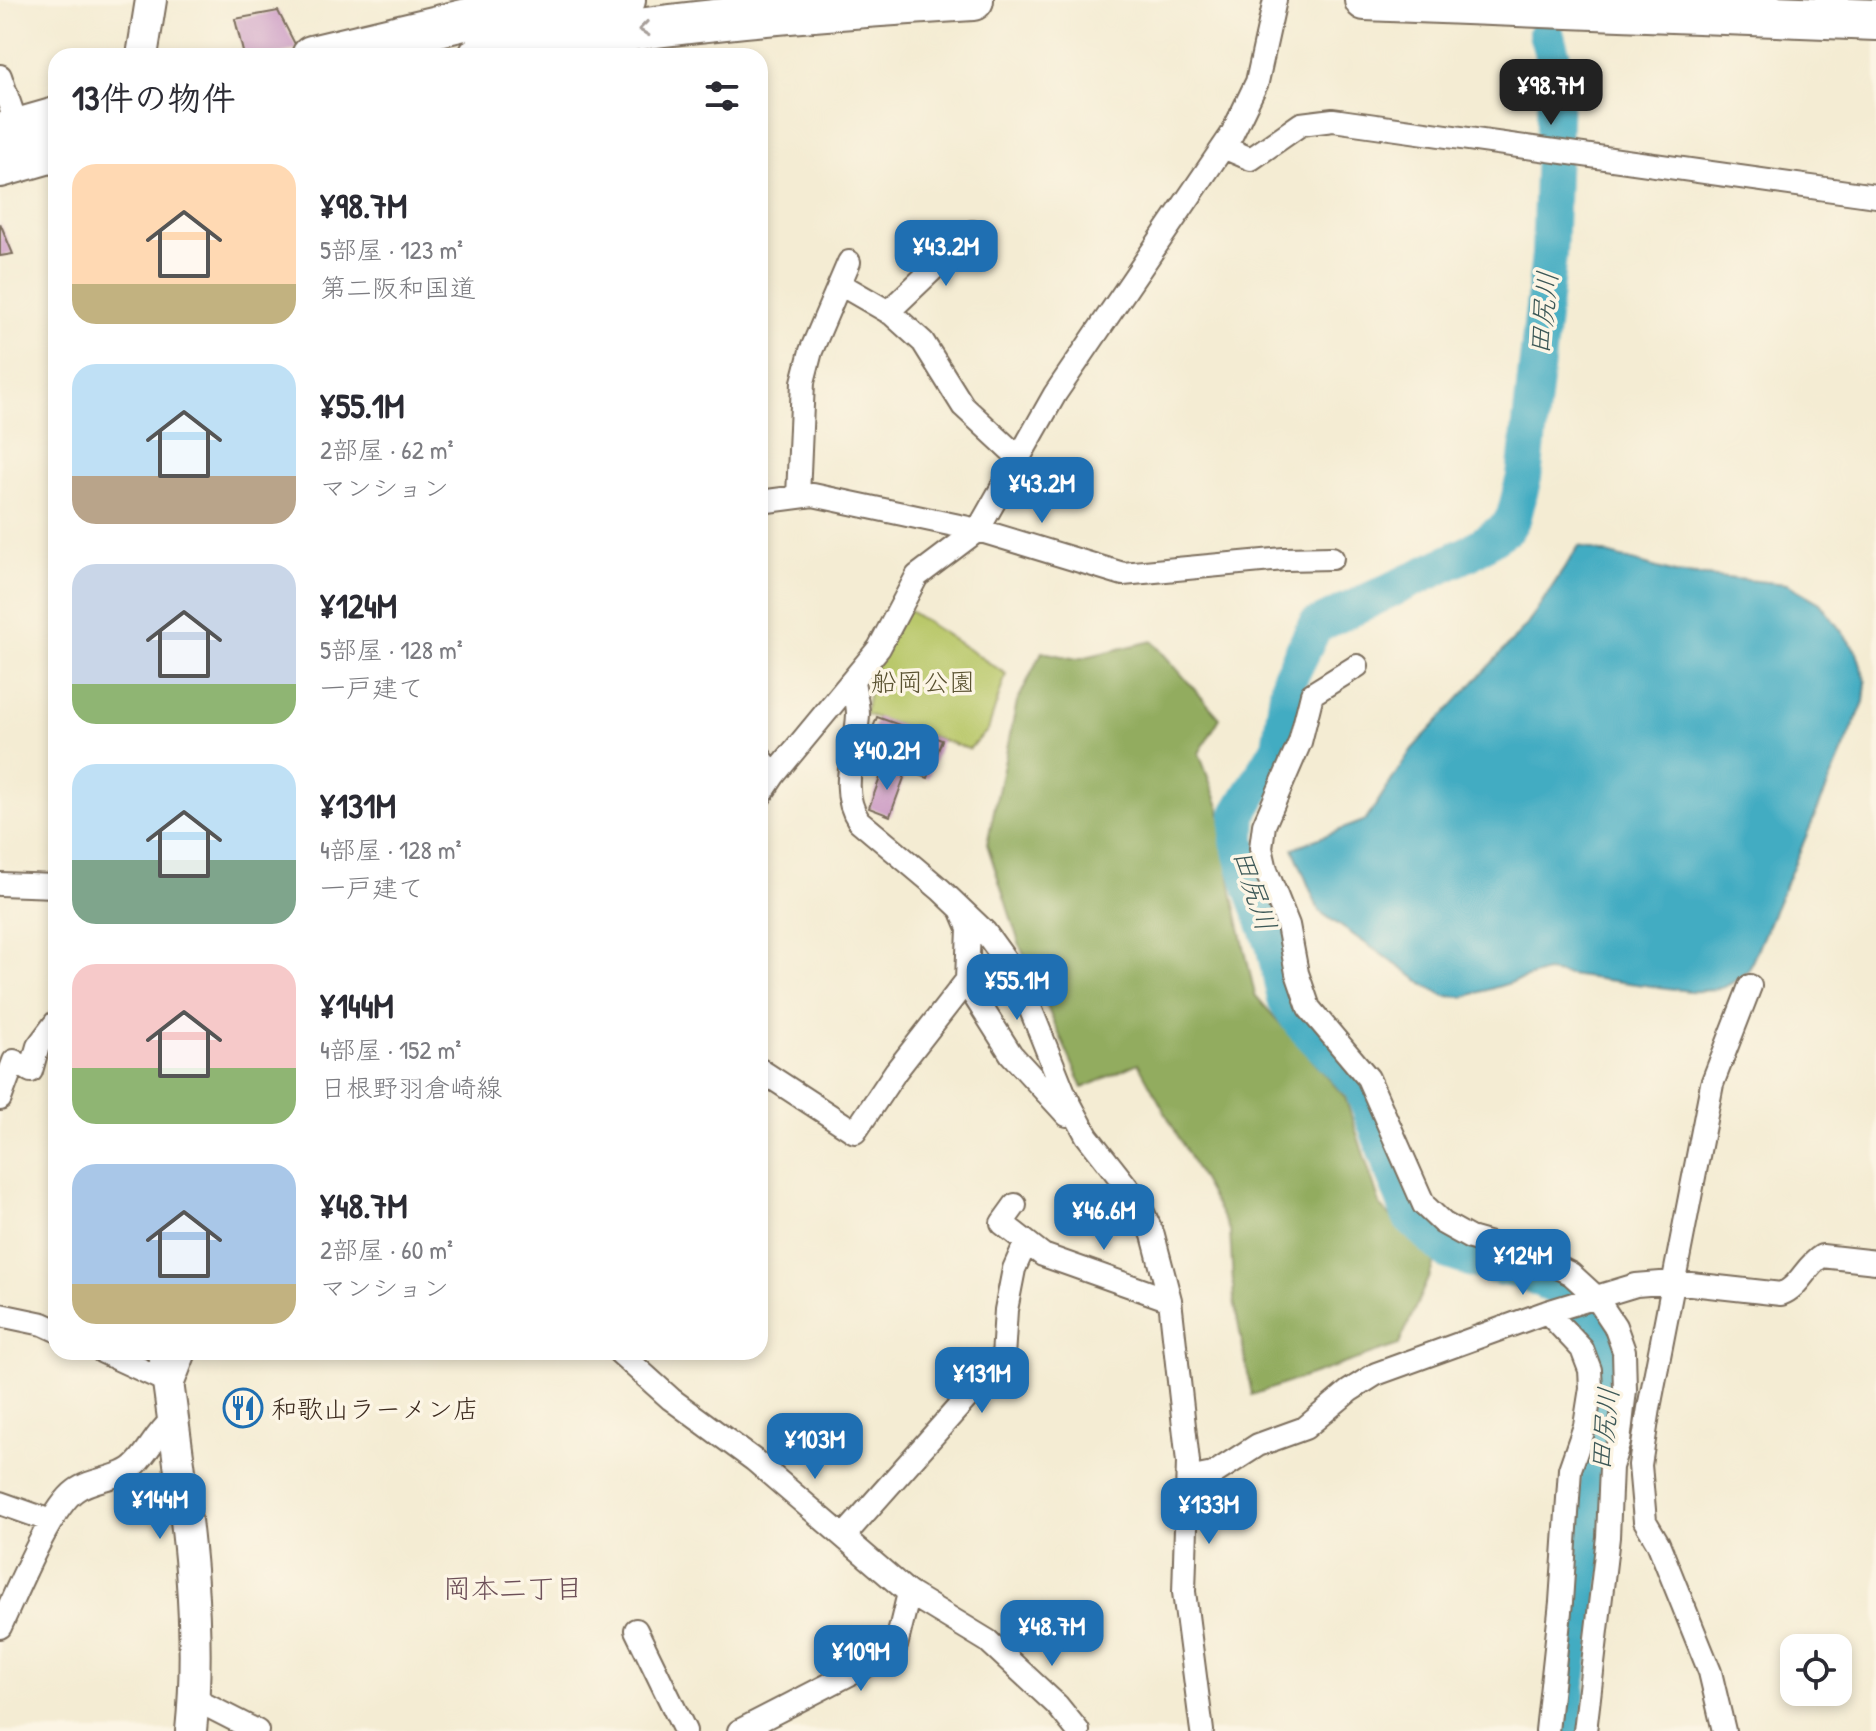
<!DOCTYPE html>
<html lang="ja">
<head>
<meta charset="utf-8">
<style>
  body { margin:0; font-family:"Patrick Hand","Klee One",sans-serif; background:#f7f7f7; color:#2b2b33; height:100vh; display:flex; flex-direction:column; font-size:30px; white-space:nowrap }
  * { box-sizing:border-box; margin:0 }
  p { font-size:26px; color:#7c7c81 }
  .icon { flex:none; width:44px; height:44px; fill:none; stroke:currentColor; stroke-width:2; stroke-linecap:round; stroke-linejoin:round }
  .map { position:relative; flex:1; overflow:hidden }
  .details { position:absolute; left:48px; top:48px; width:720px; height:1312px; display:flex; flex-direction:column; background:#fff; border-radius:24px; box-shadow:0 4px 12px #0003 }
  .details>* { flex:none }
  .fabs { position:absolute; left:1780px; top:1634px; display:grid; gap:16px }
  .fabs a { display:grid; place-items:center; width:72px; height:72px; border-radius:16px; background:#fff; box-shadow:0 4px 12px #0003; font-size:40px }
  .price { position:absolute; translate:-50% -68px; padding:0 18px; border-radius:16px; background:#1f6fb2; color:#fff; font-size:26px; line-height:52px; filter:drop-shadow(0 2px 4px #0008) }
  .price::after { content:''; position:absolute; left:50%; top:48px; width:24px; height:18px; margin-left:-12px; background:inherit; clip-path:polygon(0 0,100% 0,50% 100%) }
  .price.active { background:#222; color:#fff }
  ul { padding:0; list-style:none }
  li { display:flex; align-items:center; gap:24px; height:200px; padding:0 24px }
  li span { display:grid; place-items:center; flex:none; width:224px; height:160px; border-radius:24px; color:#555 }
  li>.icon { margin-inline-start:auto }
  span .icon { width:96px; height:96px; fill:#fffc; stroke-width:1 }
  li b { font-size:34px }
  h2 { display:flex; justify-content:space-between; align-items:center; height:96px; padding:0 24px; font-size:34px }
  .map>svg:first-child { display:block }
  .green { fill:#b9c86a; stroke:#7a7944; stroke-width:2 }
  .forest { fill:#92ac5e; stroke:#666b3e; stroke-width:2 }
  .water { fill:#42acc2; stroke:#3e6b70; stroke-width:2 }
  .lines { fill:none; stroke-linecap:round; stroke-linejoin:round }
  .river { stroke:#42acc2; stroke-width:36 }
  .building { fill:#c996c3 }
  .street-casing { stroke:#7c6e5d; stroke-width:26 }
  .secondary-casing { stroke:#7c6e5d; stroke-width:34 }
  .highway-casing { stroke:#7c6e5d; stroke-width:44 }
  .street { stroke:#fff; stroke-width:22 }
  .secondary { stroke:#fff; stroke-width:30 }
  .highway { stroke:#fff; stroke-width:40 }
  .oneway { stroke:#a79f9a }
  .labels { text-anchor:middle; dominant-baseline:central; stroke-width:7; stroke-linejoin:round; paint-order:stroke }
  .park-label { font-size:26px; fill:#5a5231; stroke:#fcf5e5 }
  .poi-label { font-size:26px; fill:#3b2a1e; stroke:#fcf5e5; text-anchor:start }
  .water-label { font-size:28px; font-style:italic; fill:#3d5857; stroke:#fcf5e5 }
  .neighbourhood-label { font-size:28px; fill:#6d5058; stroke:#fcf5e5 }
</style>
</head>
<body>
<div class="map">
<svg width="1876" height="1731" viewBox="0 0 1876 1731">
  <rect width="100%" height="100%" fill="#fcf5e5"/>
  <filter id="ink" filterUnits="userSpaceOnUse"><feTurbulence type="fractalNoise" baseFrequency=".0125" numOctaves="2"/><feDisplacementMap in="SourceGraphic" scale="16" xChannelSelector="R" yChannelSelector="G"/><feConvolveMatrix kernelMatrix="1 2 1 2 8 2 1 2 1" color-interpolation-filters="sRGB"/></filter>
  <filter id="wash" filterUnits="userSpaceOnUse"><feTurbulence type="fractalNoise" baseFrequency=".006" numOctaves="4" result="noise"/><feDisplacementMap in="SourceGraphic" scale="32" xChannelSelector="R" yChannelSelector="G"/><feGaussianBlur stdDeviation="1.8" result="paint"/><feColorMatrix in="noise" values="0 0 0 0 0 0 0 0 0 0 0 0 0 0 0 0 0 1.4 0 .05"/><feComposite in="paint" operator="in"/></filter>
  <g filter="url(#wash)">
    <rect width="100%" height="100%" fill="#f4ecd3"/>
    <path class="green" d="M908,610L1006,674L988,730L969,749L865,714C872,666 881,650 908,610Z"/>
    <path class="forest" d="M1152,641L1220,718L1199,753L1220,809L1232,892L1255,995L1345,1097L1381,1207L1436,1260L1399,1345L1252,1395L1234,1301L1230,1231L1138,1063L1083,1088L1020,946L987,844L1017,702L1042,652L1077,659Z"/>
    <path class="water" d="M1579,546L1675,573L1787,584L1820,603L1857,652L1866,682L1864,702L1749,969C1732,988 1714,992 1689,991L1546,972L1464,997L1445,996L1427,986L1319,911L1293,848L1366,820L1412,749L1527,625Z"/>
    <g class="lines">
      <path class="river" d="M1546,33L1556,68L1549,255L1524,477L1514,516L1507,528L1469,553L1315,626L1289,679L1279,747L1239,814L1238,841L1251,886L1273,944L1285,999L1301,1023L1361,1086L1410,1217L1448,1252L1488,1265L1525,1272L1563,1291L1575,1300L1606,1347L1612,1387L1570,1665L1564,1731"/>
    </g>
    <g id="blocks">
      <path class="building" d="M278,11L298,50L270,56H244L235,19Z
        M0,223L13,254L0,256Z
        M877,717L942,740L928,778L863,755Z
        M884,767L905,775L890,816L869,808Z"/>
    </g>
  </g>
  <g filter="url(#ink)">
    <use href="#blocks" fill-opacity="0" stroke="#7c6e5d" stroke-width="2"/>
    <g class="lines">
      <defs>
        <path id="street" d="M0,76L18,129
          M1223,147L1251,159L1301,124L1333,120L1876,196
          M840,284L892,314L923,342L963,406L1019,458
          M888,312L972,232
          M798,496L803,382L811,351L849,262
          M760,502L813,495L978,530L1123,574L1284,559L1332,558
          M1357,666L1312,694L1300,742L1264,825L1261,848L1266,870L1288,925L1297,973L1309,1008L1368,1078L1424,1205L1443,1223L1470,1238L1537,1257L1571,1274L1595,1296L1615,1326L1624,1351L1625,1390L1619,1442L1611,1467L1608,1537L1585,1731
          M853,682C855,693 858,704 858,714C857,751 837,788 859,821L941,890L985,932L1009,965L1029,1005L1065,1095L1087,1136L1138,1201L1153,1235L1170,1300L1188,1462L1184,1592L1202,1731
          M760,757L774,775
          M760,796L774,775L879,648L917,576L978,530L1055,394L1232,134L1257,82L1275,0
          M0,884L56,886
          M961,909L969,928L967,980L975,997L1011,1054L1067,1115
          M760,1070L855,1132L896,1071L967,980
          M0,1099L14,1061L31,1071L38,1046L56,1022
          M1015,1205L1002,1223L1043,1255L1170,1300
          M0,1315L43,1324L56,1330
          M103,1352L168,1382
          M619,1352L671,1399L754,1460L909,1593L988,1641L1057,1705L1078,1731
          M171,1388L185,1352
          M1188,1479L1213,1474L1258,1445L1305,1428L1349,1391L1376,1374L1547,1312L1636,1285L1673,1282L1781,1294C1800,1287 1805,1266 1822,1256L1876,1262
          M0,1503L51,1521
          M844,1536L1003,1357L1006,1310L1014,1269L1026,1242
          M0,1627C15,1595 50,1509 75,1491C93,1477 122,1480 137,1463C151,1448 155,1435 172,1420
          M636,1630L685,1731
          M194,1699L257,1731
          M739,1731L881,1658L896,1646L909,1593
          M1547,1731L1561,1602L1570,1469L1585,1426L1591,1388L1590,1370L1582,1349L1547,1312
          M1724,1731L1710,1672L1658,1543L1645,1521L1640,1465L1649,1408L1712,1084L1750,986"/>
        <path id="secondary" d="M142,56L151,0
          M164,1352C180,1477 204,1605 191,1731"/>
        <path id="highway" d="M1365,0L1876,20
          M312,56L493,13L625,0
          M479,56C642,22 807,10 973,0
          M0,134L56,118
          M0,167L56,151"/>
      </defs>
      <use href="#street" class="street-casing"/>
      <use href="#secondary" class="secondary-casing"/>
      <use href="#highway" class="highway-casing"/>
      <use href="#street" class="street"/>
      <use href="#secondary" class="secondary"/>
      <use href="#highway" class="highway"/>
    </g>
    <defs><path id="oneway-chevron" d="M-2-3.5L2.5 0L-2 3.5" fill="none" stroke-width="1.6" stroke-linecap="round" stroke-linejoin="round" transform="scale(2)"/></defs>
    <use class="oneway" href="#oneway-chevron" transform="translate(644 29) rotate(173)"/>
  </g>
  <defs>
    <symbol id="restaurant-ring" viewBox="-11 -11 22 22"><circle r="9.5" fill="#fcf5e5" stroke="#1f6fb2" stroke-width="1.5"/><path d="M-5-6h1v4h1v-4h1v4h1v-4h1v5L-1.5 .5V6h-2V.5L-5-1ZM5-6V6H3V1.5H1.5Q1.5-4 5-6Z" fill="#1f6fb2"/></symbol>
  </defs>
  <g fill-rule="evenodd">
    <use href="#restaurant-ring" x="221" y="1386" width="44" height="44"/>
  </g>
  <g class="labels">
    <g class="park-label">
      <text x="923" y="681">船岡公園</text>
    </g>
    <g class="poi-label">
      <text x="271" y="1408">和歌山ラーメン店</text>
    </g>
    <g class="water-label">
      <text transform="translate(1543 313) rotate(-84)">田尻川</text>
      <text transform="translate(1255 890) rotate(72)">田尻川</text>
      <text transform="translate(1604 1429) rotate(-84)">田尻川</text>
    </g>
    <g class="neighbourhood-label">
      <text x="513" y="1588">岡本二丁目</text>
    </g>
  </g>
</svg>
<div class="fabs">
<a><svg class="icon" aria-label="locate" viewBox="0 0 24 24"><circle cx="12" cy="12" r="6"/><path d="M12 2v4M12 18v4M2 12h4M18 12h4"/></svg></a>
</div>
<b class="price active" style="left:1551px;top:127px">¥98.7M</b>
<b class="price" style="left:946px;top:288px">¥43.2M</b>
<b class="price" style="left:1042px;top:525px">¥43.2M</b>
<b class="price" style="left:887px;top:792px">¥40.2M</b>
<b class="price" style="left:1017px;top:1022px">¥55.1M</b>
<b class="price" style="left:1104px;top:1252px">¥46.6M</b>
<b class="price" style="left:1523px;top:1297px">¥124M</b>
<b class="price" style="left:982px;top:1415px">¥131M</b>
<b class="price" style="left:815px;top:1481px">¥103M</b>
<b class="price" style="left:160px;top:1541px">¥144M</b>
<b class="price" style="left:1209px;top:1546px">¥133M</b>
<b class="price" style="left:1052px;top:1668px">¥48.7M</b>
<b class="price" style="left:861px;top:1693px">¥109M</b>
<section class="details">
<h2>13件の物件<svg class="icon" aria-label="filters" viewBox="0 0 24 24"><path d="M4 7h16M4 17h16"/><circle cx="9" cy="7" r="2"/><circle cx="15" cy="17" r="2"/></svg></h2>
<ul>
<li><span style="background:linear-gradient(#ffd9b3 75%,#c2b280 0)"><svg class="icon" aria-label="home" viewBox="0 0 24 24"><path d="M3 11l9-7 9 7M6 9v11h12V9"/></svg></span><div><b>¥98.7M</b><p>5部屋 · 123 m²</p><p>第二阪和国道</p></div></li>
<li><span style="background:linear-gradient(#bfe0f5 70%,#b9a48a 0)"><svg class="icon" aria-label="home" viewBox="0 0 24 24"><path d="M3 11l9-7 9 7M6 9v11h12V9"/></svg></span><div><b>¥55.1M</b><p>2部屋 · 62 m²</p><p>マンション</p></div></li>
<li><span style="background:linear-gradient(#c9d6e8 75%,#8fb573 0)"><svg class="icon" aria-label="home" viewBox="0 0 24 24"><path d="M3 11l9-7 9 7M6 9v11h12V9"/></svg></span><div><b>¥124M</b><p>5部屋 · 128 m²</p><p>一戸建て</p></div></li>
<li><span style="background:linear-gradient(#bfe0f5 60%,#7fa58c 0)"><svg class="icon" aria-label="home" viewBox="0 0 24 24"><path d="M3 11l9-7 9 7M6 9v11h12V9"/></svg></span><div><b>¥131M</b><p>4部屋 · 128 m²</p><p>一戸建て</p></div></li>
<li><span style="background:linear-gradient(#f6c9c9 65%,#8fb573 0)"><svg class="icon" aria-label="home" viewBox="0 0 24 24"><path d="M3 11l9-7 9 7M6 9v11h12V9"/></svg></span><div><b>¥144M</b><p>4部屋 · 152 m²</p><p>日根野羽倉崎線</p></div></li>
<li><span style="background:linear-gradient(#a9c7e8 75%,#c2b280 0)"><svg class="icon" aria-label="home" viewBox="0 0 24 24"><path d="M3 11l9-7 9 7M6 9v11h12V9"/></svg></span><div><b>¥48.7M</b><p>2部屋 · 60 m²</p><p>マンション</p></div></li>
</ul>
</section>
</div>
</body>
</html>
